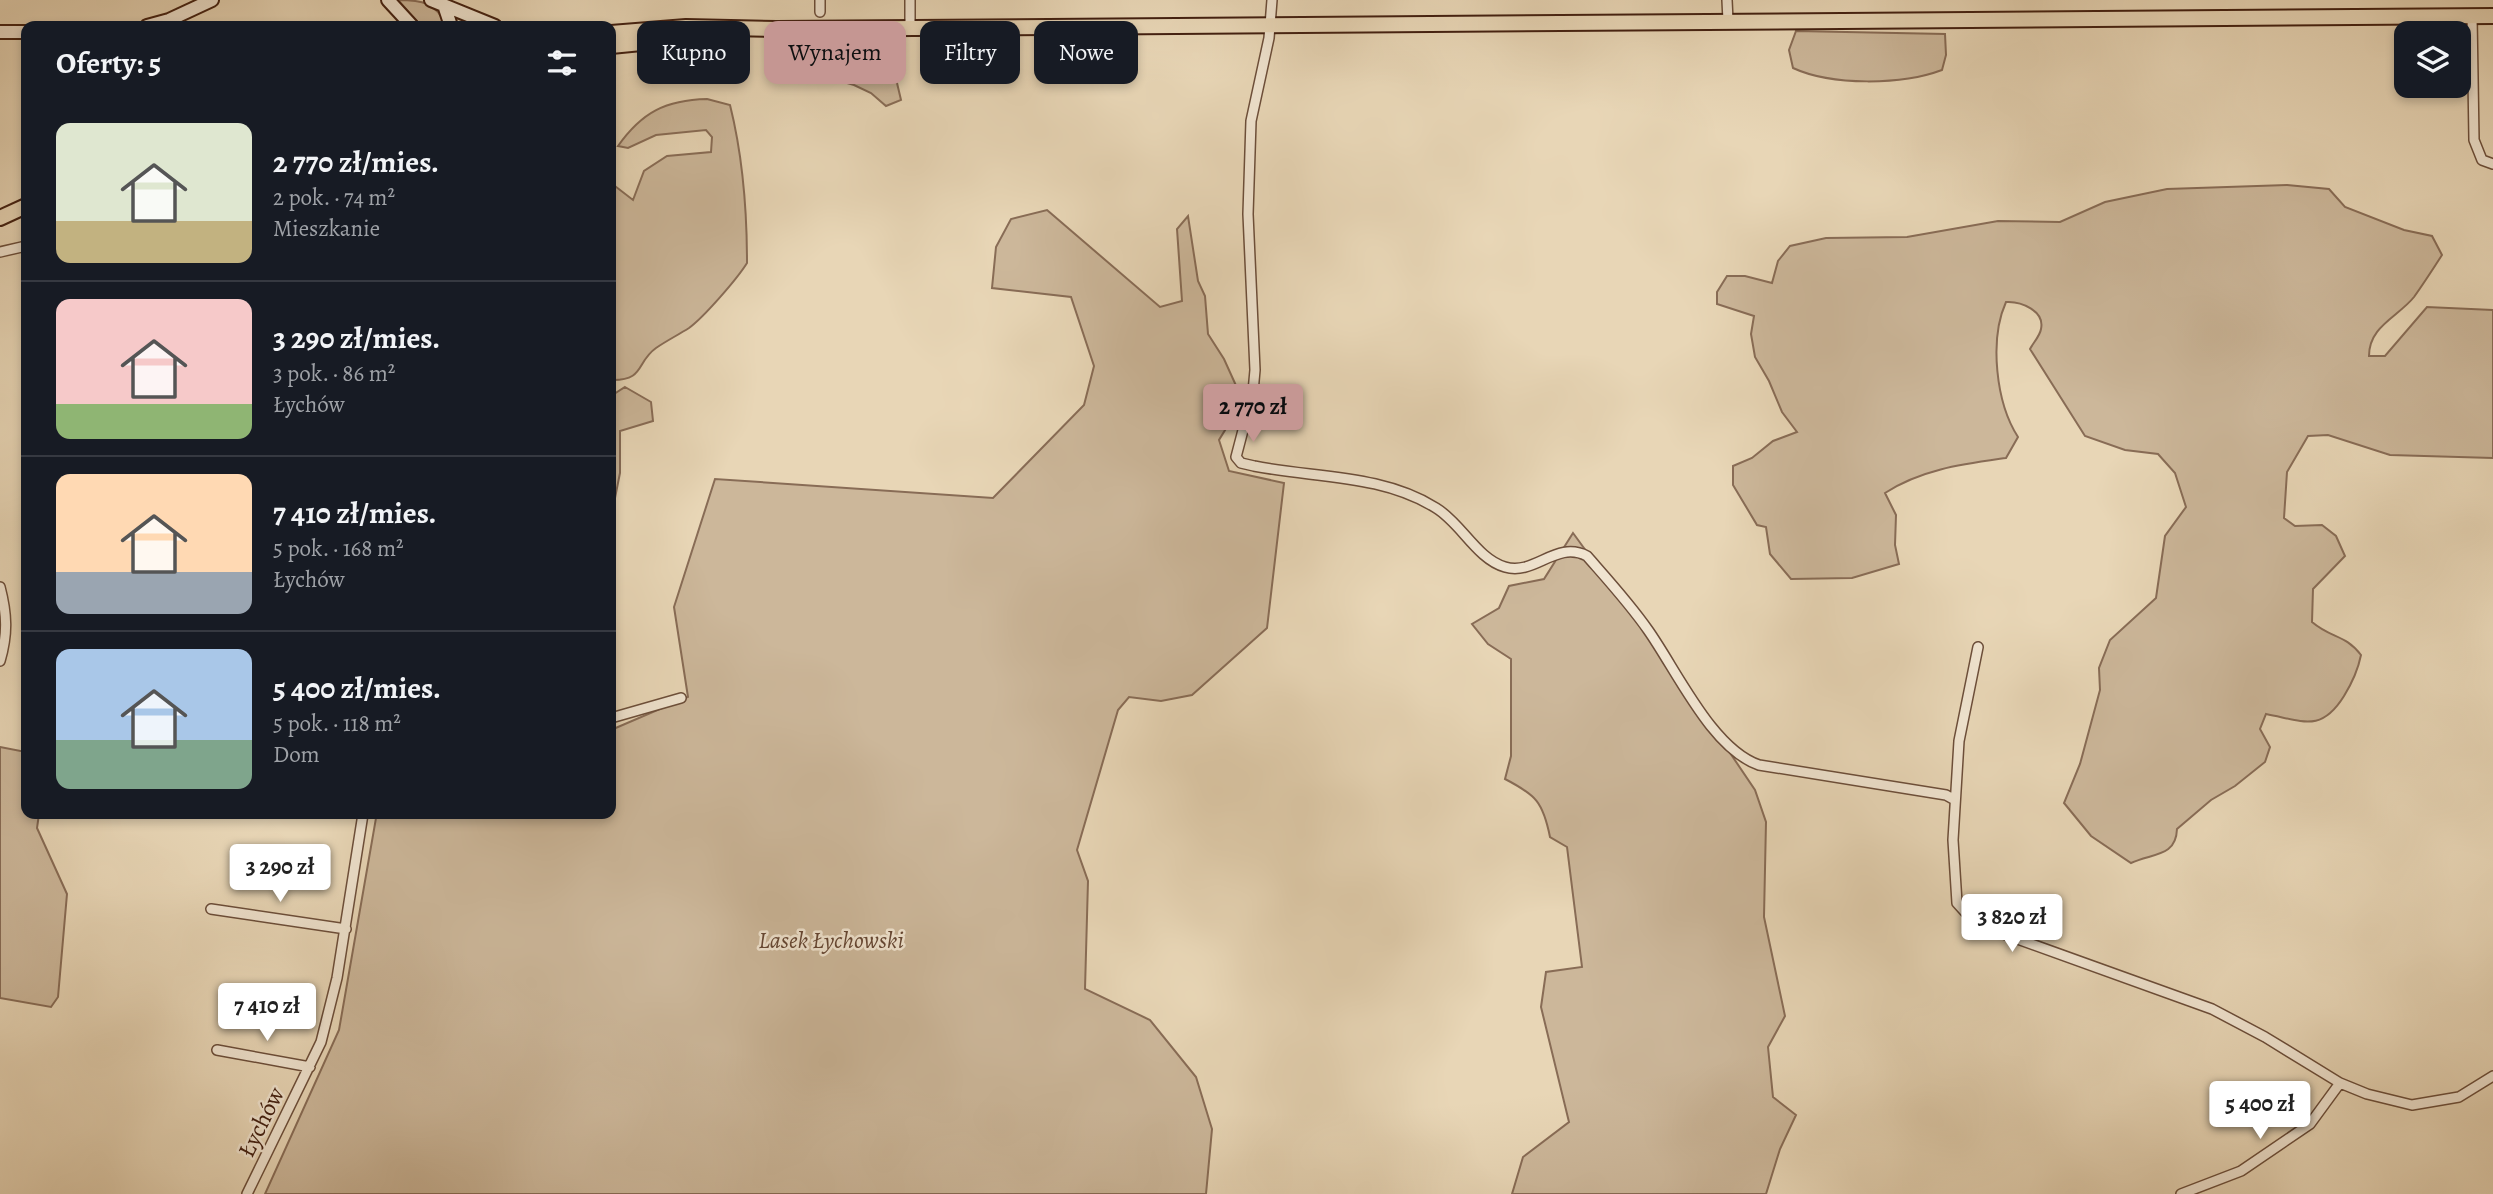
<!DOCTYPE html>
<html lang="pl">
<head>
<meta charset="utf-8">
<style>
  body { margin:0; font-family:Alegreya,serif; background:#242831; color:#f1f3f6; height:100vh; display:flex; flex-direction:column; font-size:26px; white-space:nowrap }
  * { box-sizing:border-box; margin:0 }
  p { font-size:23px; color:#9ea1a6 }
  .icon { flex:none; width:38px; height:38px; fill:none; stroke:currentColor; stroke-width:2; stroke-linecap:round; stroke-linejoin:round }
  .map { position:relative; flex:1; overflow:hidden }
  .sheet { position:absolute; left:21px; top:21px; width:595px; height:798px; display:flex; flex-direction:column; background:#171b24; border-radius:14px; box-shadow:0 4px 10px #0003 }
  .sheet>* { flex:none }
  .hud { position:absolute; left:637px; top:21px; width:665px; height:63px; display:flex; gap:14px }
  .tools { position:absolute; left:2394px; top:21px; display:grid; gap:14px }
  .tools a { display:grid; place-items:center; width:77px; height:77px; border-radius:14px; background:#171b24; box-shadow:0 4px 10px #0003; font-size:35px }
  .price { position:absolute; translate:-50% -60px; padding:0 16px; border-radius:7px; background:#fff; color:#222; font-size:23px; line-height:46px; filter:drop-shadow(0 2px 4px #0008) }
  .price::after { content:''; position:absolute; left:50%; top:42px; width:21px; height:16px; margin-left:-10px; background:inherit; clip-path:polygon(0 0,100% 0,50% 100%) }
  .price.on { background:#c59692; color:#111 }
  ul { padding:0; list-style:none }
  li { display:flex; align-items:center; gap:21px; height:175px; padding:0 35px }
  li+li { border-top:2px solid #363941 }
  li span { display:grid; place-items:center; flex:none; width:196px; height:140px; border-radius:14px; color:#555 }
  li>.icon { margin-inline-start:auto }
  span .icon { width:84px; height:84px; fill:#fffc; stroke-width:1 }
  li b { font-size:30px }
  h2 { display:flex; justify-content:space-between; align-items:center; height:84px; padding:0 35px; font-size:30px }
  .pill { padding:0 24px; border-radius:14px; background:#171b24; box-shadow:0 4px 10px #0003; font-size:24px; line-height:63px }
  .pill.on { background:#c59692; color:#111 }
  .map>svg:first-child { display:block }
  .green { fill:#ccb79a; stroke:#886c56; stroke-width:2 }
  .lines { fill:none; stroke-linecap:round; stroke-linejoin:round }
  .street-casing { stroke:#6c4e3a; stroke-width:12 }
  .secondary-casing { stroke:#432011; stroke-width:16 }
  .primary-casing { stroke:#432011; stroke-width:18 }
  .street { stroke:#f0e4d0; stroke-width:9 }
  .secondary { stroke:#f0e4d0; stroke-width:12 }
  .primary { stroke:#e8d6b6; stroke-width:14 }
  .labels { text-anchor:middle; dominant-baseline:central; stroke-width:5; stroke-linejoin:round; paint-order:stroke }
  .park-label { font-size:24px; font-style:italic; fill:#654633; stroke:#f0e4d0 }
  .street-label { font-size:24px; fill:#432011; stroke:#f0e4d0 }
</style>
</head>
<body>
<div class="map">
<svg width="2493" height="1194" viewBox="0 0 2493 1194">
  <rect width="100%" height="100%" fill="#e8d6b6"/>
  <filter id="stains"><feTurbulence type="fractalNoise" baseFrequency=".00286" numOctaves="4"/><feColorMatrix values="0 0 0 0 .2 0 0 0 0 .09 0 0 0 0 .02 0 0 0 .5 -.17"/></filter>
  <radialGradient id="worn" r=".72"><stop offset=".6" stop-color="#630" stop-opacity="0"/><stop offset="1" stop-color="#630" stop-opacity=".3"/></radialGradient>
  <path class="green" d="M398,0C421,0 437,2 446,26H421Z
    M1796,31L1945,34L1946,55L1942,70C1902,85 1832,86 1793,68L1789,50Z
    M796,47L889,49L901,100L886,106L871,93L854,85L798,69L783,49Z
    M707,99L730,105C743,157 747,210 747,263C737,279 704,317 689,328C678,335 666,341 656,348C636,362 645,381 611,380V183L633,200L644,171L667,156L711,152L712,137L706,130L656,135L628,148L618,146C642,112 666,100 707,99Z
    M2287,185L2329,189L2345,207L2404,230L2432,236L2442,255C2433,269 2424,283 2414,297C2398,317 2369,326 2369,356H2385L2427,307L2493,310V458L2390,455L2328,435L2308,436L2287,472L2284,518L2295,526L2322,525L2336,536L2345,556L2313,589L2312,622C2332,639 2345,634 2361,655C2358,670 2352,683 2344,696C2321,733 2303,721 2266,714L2260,729L2270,747L2265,762L2235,786L2211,800L2177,829C2176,857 2153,853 2131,863L2091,836L2064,803L2080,764L2100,690L2099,668L2110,640L2156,598L2165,536L2186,507L2175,473L2158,454L2125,450L2085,436L2030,349C2033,343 2040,336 2041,329C2045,311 2021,301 2006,302C1989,340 1996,403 2018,437L2006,458C1964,464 1922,469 1885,493L1896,515L1895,545L1899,564L1852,578L1791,579L1770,554L1766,527L1757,525L1733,485V466L1752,458L1773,441L1797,432L1782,412L1769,381L1755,357L1751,334L1754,316L1717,304V292L1727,276H1745L1772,283L1778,261L1790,246L1826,238L1907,237L1998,221L2060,222L2105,202L2167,189Z
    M1047,210L1160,307L1182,301L1177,229L1188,216L1198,281L1205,296L1208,334L1224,359L1243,401L1219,440L1229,471L1284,483L1267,628L1192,695L1161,701L1129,697L1118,710L1077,850L1088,881L1085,989L1150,1020L1196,1077L1212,1129L1206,1194H265L339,1030L376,818L390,814H611V730L688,697L674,607L715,479L993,498L1084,405L1094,366L1071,297L992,288L996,247L1011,219Z
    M625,387L651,402L653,421L620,431V473L611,518V396Z
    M1573,533L1689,692L1755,790L1766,822L1764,917L1785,1016L1768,1047L1773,1097L1796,1115L1780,1149L1766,1194H1512L1523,1157L1569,1122L1541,1007L1546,972L1582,967L1567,847L1550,837C1543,802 1536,795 1505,779L1511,756V659L1488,644L1472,624L1499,608L1509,586L1544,579Z
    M0,747L26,752V814H39L37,828L67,894L58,997L51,1007L0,998Z"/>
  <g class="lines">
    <defs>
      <path id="street" d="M910,0V28
        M1272,0L1269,38L1251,121L1248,214L1255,370L1253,392L1236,457L1241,463L1254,466C1314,478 1382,474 1436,508C1461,523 1477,559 1505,567C1535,576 1556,540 1587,556C1608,580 1630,604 1648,630C1677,671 1712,749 1759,765L1946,795L1955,800
        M1727,0L1728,21
        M820,12V0
        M2472,16L2474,140L2482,160L2493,164
        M0,252L26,246
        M0,587C7,614 8,634 0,661
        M1978,647L1959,741L1953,840L1957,903L1976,924L2212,1009L2265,1037L2340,1083L2367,1094L2412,1105L2459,1097L2493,1076
        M611,718L681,698
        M211,909L346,929
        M217,1050L310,1067
        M247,1194L321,1042L337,978L363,814
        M2181,1194L2241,1171L2310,1124L2340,1083"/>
      <path id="secondary" d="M388,0L412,26
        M431,0L495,26
        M445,8L451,26
        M147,26L169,20L212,0
        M0,32H26"/>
      <path id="primary" d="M611,33L686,27L776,29L2493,16
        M611,46L712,36
        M0,218L26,206"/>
    </defs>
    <use href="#street" class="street-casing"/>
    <use href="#secondary" class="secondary-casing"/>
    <use href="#primary" class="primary-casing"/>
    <use href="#street" class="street"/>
    <use href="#secondary" class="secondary"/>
    <use href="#primary" class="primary"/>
  </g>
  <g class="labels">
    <g class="park-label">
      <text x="831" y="940">Lasek Łychowski</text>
    </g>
    <g class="street-label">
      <text transform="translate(261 1122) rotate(-64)">Łychów</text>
    </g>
  </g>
  <rect width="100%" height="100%" filter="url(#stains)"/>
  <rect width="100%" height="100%" fill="url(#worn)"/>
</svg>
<div class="tools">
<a><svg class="icon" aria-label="layers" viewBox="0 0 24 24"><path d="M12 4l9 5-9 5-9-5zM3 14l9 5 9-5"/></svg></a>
</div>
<b class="price on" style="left:1253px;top:444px">2 770 zł</b>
<b class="price" style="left:280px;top:904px">3 290 zł</b>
<b class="price" style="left:2012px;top:954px">3 820 zł</b>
<b class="price" style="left:267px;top:1043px">7 410 zł</b>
<b class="price" style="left:2260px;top:1141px">5 400 zł</b>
<div class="hud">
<a class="pill">Kupno</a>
<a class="pill on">Wynajem</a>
<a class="pill">Filtry</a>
<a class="pill">Nowe</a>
</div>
<section class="sheet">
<h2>Oferty: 5<svg class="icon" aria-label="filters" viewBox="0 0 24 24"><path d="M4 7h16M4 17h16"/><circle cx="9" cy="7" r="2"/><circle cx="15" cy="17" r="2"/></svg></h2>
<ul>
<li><span style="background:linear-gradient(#dfe7d0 70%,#c2b280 0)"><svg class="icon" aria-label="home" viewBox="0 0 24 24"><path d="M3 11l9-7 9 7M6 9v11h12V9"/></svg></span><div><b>2 770 zł/mies.</b><p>2 pok. · 74 m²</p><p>Mieszkanie</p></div></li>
<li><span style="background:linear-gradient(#f6c9c9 75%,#8fb573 0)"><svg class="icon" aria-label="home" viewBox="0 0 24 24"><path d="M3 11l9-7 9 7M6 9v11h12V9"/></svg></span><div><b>3 290 zł/mies.</b><p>3 pok. · 86 m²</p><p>Łychów</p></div></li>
<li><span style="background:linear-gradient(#ffd9b3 70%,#9aa5b1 0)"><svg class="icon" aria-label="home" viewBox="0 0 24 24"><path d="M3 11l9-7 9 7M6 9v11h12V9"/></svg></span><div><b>7 410 zł/mies.</b><p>5 pok. · 168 m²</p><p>Łychów</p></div></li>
<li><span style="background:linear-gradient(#a9c7e8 65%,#7fa58c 0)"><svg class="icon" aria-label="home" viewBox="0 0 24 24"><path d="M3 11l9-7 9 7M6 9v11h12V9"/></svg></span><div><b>5 400 zł/mies.</b><p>5 pok. · 118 m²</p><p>Dom</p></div></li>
</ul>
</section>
</div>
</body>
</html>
